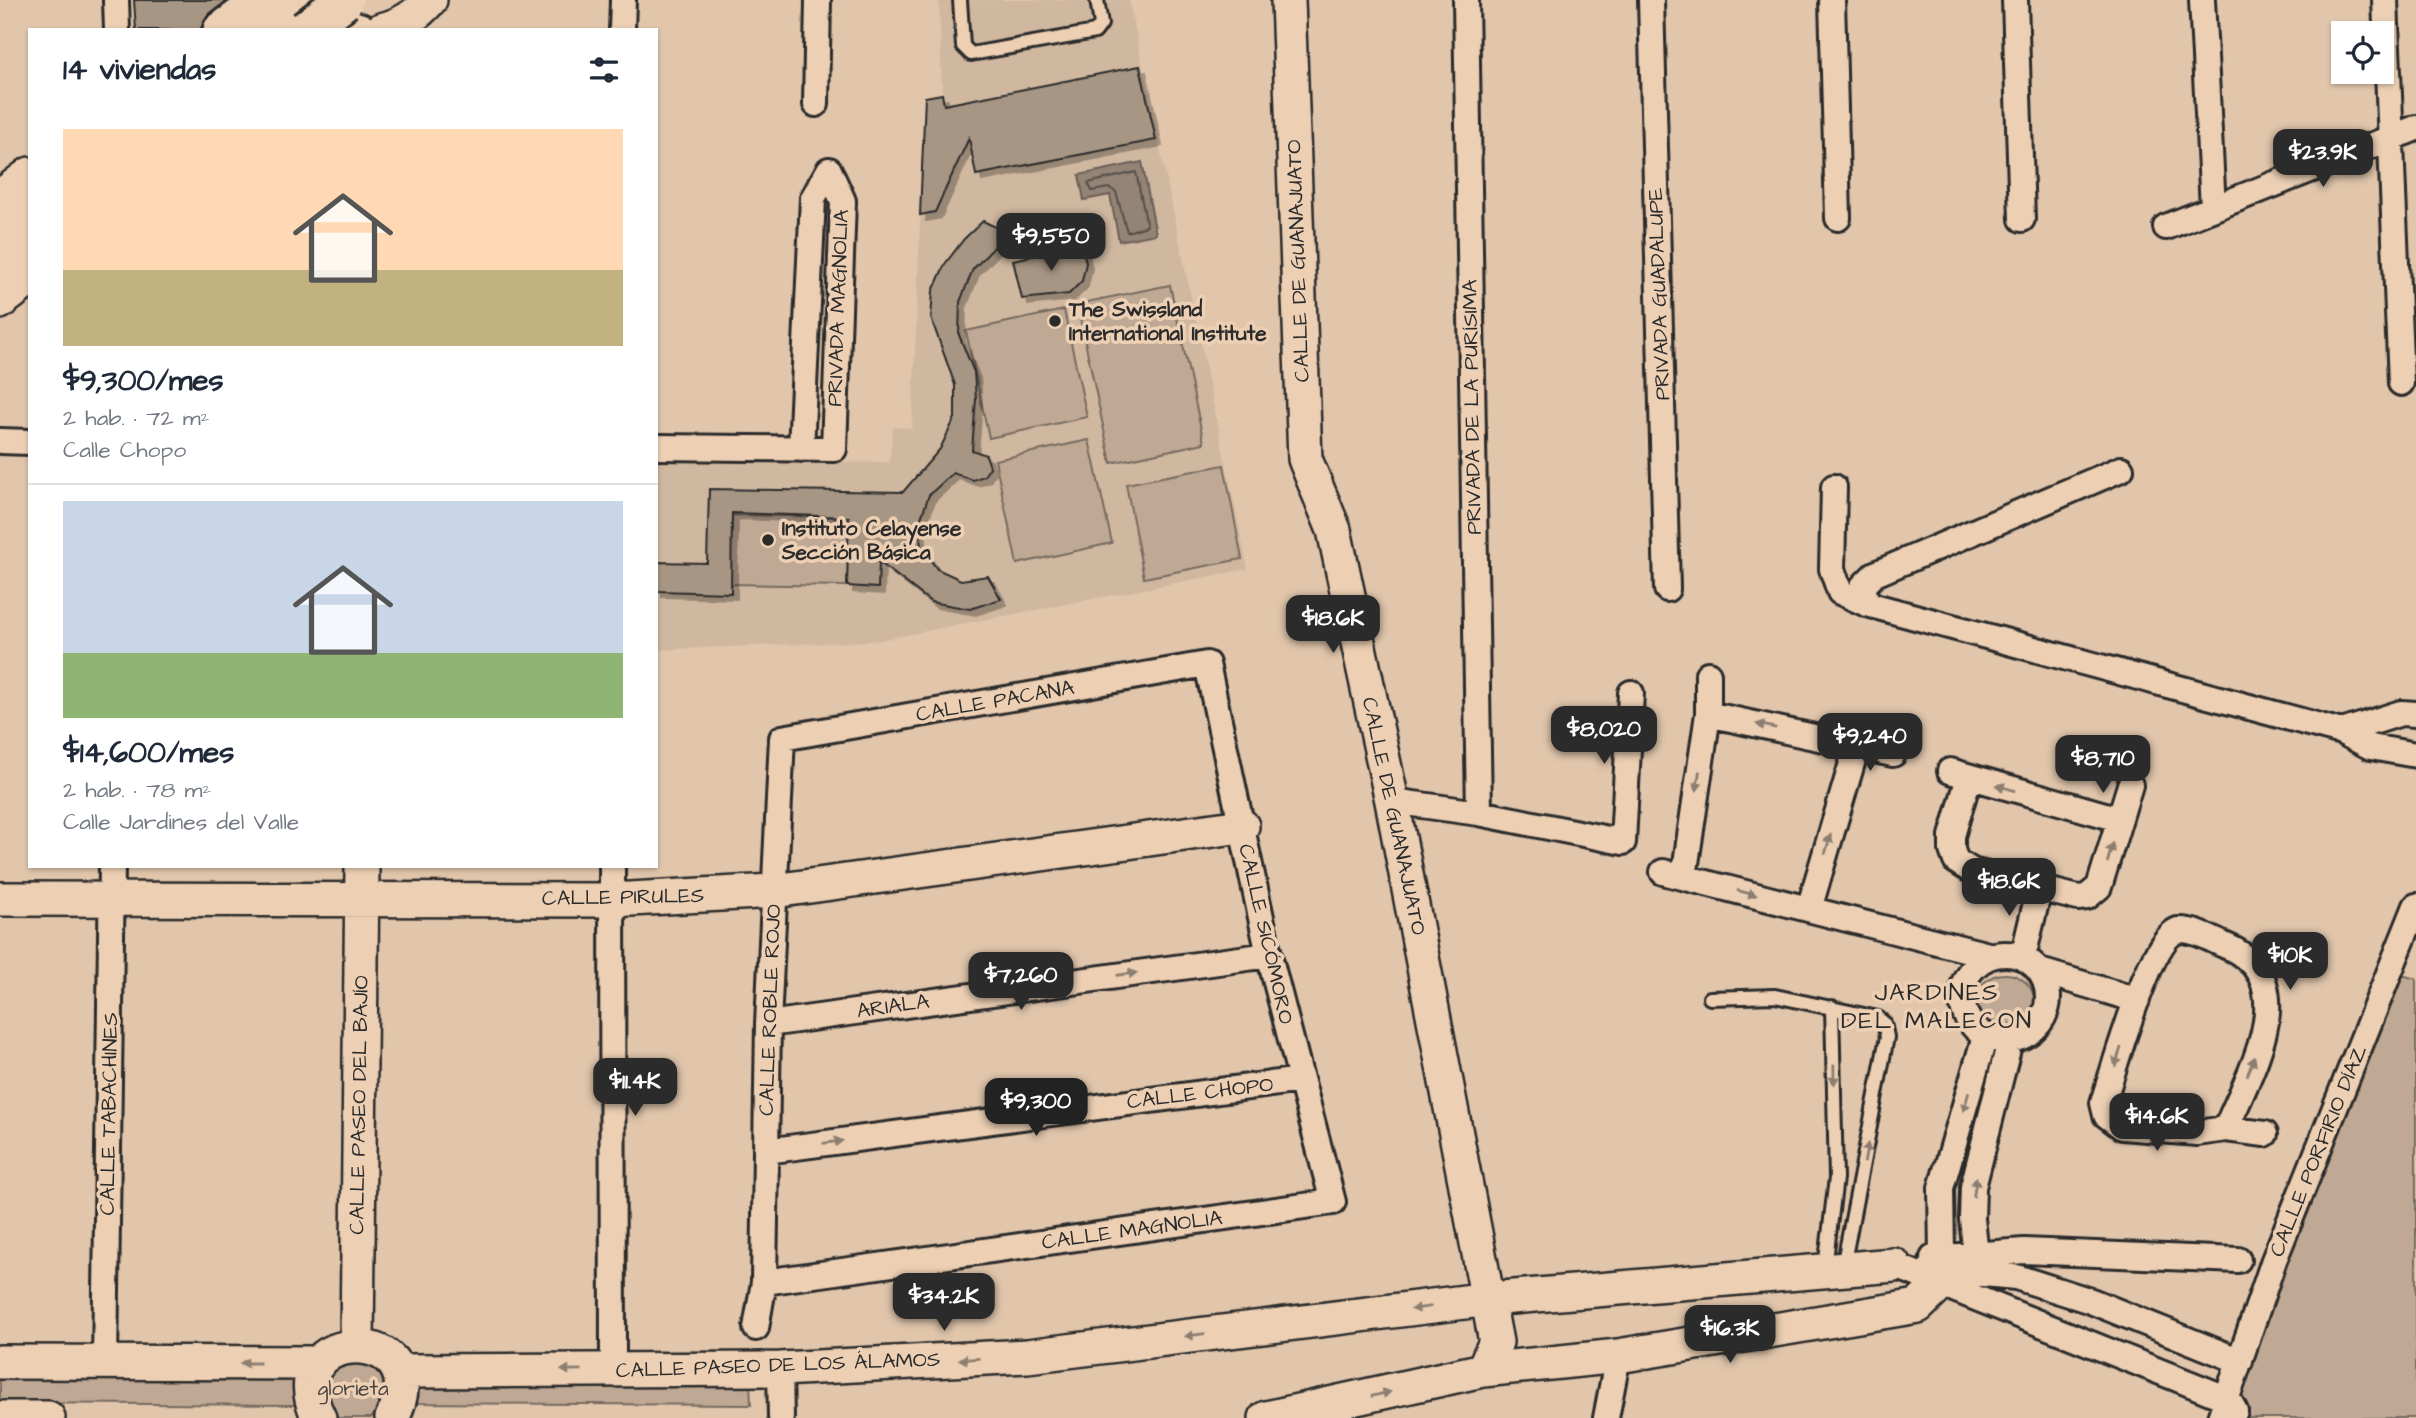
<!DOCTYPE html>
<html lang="es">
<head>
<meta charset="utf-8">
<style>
  body { margin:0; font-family:"Architects Daughter",sans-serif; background:#f2f2f3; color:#1f2937; height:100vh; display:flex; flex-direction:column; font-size:26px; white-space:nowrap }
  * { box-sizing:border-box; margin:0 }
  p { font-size:23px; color:#747a83 }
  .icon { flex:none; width:38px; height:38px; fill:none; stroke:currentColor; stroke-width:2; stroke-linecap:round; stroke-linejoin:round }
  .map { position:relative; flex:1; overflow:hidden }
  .sheet { position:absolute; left:28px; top:28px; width:630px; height:840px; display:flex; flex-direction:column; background:#fff; border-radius:0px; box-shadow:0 2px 5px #0004 }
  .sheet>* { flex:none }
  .buttons { position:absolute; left:2331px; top:21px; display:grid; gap:14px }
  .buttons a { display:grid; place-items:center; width:63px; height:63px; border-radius:0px; background:#fff; box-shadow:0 2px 5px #0004; font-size:35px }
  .price { position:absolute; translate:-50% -60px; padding:0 16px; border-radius:14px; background:#2b2b2b; color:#fff; font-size:23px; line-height:46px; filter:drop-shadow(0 2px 4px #0008) }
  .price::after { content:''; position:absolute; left:50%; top:42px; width:21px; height:16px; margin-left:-10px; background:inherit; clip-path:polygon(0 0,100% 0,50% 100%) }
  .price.on { background:#222; color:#fff }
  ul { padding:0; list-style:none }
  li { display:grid; align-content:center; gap:14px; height:371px; padding:0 35px }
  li+li { border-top:2px solid #e0e1e3 }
  li span { display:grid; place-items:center; height:217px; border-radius:0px; color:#555 }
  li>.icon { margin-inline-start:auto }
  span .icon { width:126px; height:126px; fill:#fffc; stroke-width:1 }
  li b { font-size:30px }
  h2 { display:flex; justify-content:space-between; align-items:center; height:84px; padding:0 35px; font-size:30px }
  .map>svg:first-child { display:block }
  .built { fill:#d0b8a0 }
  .green { fill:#c0a994; stroke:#766a60; stroke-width:2 }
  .water { fill:#948476; stroke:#6a6058; stroke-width:2 }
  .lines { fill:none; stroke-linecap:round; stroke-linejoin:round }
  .shore { stroke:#554f49; stroke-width:2 }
  .building { fill:#a89684; stroke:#2b2b2b; stroke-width:2; filter:url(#shadow) }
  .lane-casing { stroke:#2b2b2b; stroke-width:18 }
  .street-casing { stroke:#2b2b2b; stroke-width:30 }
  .secondary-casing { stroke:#2b2b2b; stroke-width:38 }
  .primary-casing { stroke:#2b2b2b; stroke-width:44 }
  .lane { stroke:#edd0b4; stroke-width:12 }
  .street { stroke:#edd0b4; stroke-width:24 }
  .secondary { stroke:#edd0b4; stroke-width:33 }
  .primary { stroke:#edd0b4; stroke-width:38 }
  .primary-bridge-casing { stroke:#2b2b2b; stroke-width:44; stroke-linecap:butt }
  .primary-bridge { stroke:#edd0b4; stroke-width:38 }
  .oneway { fill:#8c7e70 }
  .poi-dot { fill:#2b2b2b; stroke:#edd0b4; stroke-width:2.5 }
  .labels { text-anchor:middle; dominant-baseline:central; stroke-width:7; stroke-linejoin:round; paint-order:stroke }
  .street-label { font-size:21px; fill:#2b2b2b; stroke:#edd0b4 }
  .poi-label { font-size:21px; font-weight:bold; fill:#2b2b2b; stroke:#edd0b4; text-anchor:start }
  .park-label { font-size:21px; fill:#494440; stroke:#edd0b4 }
  .quarter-label { font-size:24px; letter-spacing:2px; fill:#2b2b2b; stroke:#edd0b4 }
</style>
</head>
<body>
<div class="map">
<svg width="2416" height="1418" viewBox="0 0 2416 1418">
  <defs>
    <filter id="shadow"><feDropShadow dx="6" dy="6" stdDeviation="0" flood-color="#0004"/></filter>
  </defs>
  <rect width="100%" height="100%" fill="#e1c6ac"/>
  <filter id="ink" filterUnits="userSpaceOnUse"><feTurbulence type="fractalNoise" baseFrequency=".0143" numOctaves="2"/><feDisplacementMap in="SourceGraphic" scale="14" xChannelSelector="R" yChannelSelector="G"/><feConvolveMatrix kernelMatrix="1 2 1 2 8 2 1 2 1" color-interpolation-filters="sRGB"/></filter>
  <g filter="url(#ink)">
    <path class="built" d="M939,0H1129L1248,569L875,641L656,650V461L889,462L893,427L912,428L925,97L942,94Z"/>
    <path class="green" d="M1170,285L1204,443L1111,463L1077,304Z
      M1064,310L1087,417L989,438L966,331Z
      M1089,440L1112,543L1017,564L995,460Z
      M1224,465L1242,559L1144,578L1126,484Z
      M732,515L849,517L847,586L730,584Z
      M2392,972L2416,979V1418H2208Z
      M1975 1004a30 30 0 1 1 60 0a30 30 0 1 1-60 0Z
      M336,1362L374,1364C390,1388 388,1395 371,1418H336L324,1405L323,1378Z
      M0,1370L296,1371L297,1405L0,1403Z
      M410,1380L750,1382L751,1405L411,1403Z"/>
    <path class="water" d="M1142,162L1156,234L1119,241L1110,195L1084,200L1079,175Z"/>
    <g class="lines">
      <path class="shore" d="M1136,172L1147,226L1127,232L1116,192L1109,188L1092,191L1088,183Z"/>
    </g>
    <path class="building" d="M134,0H228L208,15L200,30H136Z
      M1140,66L1156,140L976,175L969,138L935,212L920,215L925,97L942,94L944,105Z
      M983,221L1008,233L973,269L960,302L959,335L974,372L976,399L972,450L986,455L990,467L984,476L973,480L953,473L929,495L919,524L921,547L937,569L961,580L988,576L1001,599L970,609L931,602L879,562L878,588L847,586L849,517L732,513L731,593L656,591V562L707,563L709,489L903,492L940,449L955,418V385L931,318L933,291L945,264L964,239Z
      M1082,245L1086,263L1082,281L1069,294L1022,299L1013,260Z"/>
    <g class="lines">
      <defs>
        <path id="lane" d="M960,0L963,46L971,54L1095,32L1101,24L1097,0
          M1710,998L1775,996L1878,1018L1884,1023L1887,1037L1843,1267
          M1825,1268L1836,1178L1832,1007"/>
        <path id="street" d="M116,0L117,30
          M1466,0L1479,813
          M1651,0L1667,589
          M1832,0L1838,218
          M2015,0L2022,219
          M2202,0L2213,208
          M2385,0L2401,383
          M622,30L623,0
          M816,104L818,0
          M2166,227L2416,128
          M0,441L30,442
          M656,447L834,449L843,201L829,170
          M801,449L813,198L829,170
          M2121,469L1875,574L1863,586L1867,604L2342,732L2401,713L2416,714
          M1834,487L1832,569L1840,592L1867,604
          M1708,714L1893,754
          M2342,732L2371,747L2416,755
          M1950,771L2119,819
          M1969,777L1952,836V850L1956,861L1972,871L2078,898L2087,897L2099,887L2130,785
          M1392,801L1479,813L1623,842L1631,693
          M612,866L613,1369
          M1663,872L1992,956
          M1684,877L1708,714V674
          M1809,909L1857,746
          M1962 997a43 43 0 1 1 86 0a43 43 0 1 1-86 0Z
          M2023,957L2039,890
          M2040,971L2137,1000
          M768,1024L1269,955
          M2226,1129C2249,1072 2307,979 2224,945C2210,939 2194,929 2178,930C2150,940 2116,1062 2106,1093L2103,1103L2106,1115L2122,1127L2197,1133L2226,1129L2265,1134
          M766,1151L1301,1080
          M1976,1255L1972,1219L1973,1187L2010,1041
          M1942,1256L1941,1188L1985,1036
          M1933,1258L2024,1251L2238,1260
          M1894,1265L2228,1399L2235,1411
          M1930,1269L2016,1277L2091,1301L2240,1361
          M756,1328L764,1282L768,1024L782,738L1207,664L1269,955L1333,1202L764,1282
          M105,1363L112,866
          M780,1369L781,1418
          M1606,1418L1618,1356
          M2220,1418L2274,1260L2416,906"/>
        <path id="secondary" d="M309,0L330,21L360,30
          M220,30L260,0
          M381,30C402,25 416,16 430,0
          M0,197L30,174
          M0,302L30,279
          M0,899L612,900L774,891L1242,826
          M357,1344L362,866
          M0,1362L319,1363
          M1483,1370L1618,1356L1918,1306L1943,1282
          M399,1371L780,1369L1027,1356L1489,1299L1894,1265
          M0,1418H48
          M319,1418C271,1323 442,1323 392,1418
          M1266,1418L1483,1370L1496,1342L1392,801L1334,530L1305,459L1288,0"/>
        <path id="primary" d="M261,30L299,0
          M0,233L30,210
          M0,269L30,246"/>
      </defs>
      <use href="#lane" class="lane-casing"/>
      <use href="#street" class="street-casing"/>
      <use href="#secondary" class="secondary-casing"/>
      <use href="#primary" class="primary-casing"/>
      <use href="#lane" class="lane"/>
      <use href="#street" class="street"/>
      <use href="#secondary" class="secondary"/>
      <use href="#primary" class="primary"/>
      <defs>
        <path id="primary-bridge" d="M306,30L344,0"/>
      </defs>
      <use href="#primary-bridge" class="primary-bridge-casing"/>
      <use href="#primary-bridge" class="primary-bridge"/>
    </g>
    <defs><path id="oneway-solid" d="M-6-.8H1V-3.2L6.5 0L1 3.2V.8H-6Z" transform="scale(1.75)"/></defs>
    <g class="oneway">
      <use href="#oneway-solid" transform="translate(1766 726) rotate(-168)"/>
      <use href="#oneway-solid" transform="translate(1698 781) rotate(98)"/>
      <use href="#oneway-solid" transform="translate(2006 788) rotate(-164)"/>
      <use href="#oneway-solid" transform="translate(1828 844) rotate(-74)"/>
      <use href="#oneway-solid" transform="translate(2110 853) rotate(-75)"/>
      <use href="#oneway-solid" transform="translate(1747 893) rotate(14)"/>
      <use href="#oneway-solid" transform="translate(1127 974) rotate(-8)"/>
      <use href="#oneway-solid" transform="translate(2118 1057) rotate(108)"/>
      <use href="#oneway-solid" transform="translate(2251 1066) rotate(-68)"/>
      <use href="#oneway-solid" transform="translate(1834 1075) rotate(89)"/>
      <use href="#oneway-solid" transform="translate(1966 1102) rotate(106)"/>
      <use href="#oneway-solid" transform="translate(833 1142) rotate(-7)"/>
      <use href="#oneway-solid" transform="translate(1866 1153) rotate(-80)"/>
      <use href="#oneway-solid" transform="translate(1975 1187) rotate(-82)"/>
      <use href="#oneway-solid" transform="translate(1421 1308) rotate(173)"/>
      <use href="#oneway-solid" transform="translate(1195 1335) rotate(173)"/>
      <use href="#oneway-solid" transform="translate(969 1359) rotate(177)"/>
      <use href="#oneway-solid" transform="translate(250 1363) rotate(-180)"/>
      <use href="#oneway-solid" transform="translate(571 1370) rotate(179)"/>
      <use href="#oneway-solid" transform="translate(1381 1394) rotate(-13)"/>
    </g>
  </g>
  <g class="poi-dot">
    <circle cx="1055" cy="321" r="7"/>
    <circle cx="768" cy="540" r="7"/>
  </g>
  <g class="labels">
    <g class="street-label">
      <text transform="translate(1298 261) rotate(-92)">CALLE DE GUANAJUATO</text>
      <text transform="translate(1659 294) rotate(-92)">PRIVADA GUADALUPE</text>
      <text transform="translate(838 308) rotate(-88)">PRIVADA MAGNOLIA</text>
      <text transform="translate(1472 407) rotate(-91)">PRIVADA DE LA PURÍSIMA</text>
      <text transform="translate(995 701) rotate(-10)">CALLE PACANA</text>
      <text transform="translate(1394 816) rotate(78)">CALLE DE GUANAJUATO</text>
      <text transform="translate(623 897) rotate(-1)">CALLE PIRULES</text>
      <text transform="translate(1266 934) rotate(77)">CALLE SICÓMORO</text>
      <text transform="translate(893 1006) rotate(-8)">ARIALA</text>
      <text transform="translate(770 1010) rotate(-88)">CALLE ROBLE ROJO</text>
      <text transform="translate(1200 1093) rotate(-7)">CALLE CHOPO</text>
      <text transform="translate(359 1105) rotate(-89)">CALLE PASEO DEL BAJÍO</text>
      <text transform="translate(109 1114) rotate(-89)">CALLE TABACHINES</text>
      <text transform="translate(2318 1151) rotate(-68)">CALLE PORFIRIO DÍAZ</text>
      <text transform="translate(1132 1230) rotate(-8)">CALLE MAGNOLIA</text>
      <text transform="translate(778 1365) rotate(-2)">CALLE PASEO DE LOS ÁLAMOS</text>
    </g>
    <g class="poi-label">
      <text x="1069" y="309">The Swissland<tspan x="1069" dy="24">International Institute</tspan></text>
      <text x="782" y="528">Instituto Celayense<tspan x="782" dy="24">Sección Básica</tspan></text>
    </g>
    <g class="park-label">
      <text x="353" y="1388">glorieta</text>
    </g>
    <g class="quarter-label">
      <text x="1937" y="993">JARDINES<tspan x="1937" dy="28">DEL MALECON</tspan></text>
    </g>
  </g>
</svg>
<div class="buttons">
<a><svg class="icon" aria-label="locate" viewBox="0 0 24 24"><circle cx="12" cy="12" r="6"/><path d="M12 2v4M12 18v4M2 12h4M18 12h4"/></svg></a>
</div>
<b class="price" style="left:2323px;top:189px">$23.9K</b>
<b class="price" style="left:1051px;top:273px">$9,550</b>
<b class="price" style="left:1333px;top:655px">$18.6K</b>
<b class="price" style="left:1604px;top:766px">$8,020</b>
<b class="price" style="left:1870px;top:773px">$9,240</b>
<b class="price" style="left:2103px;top:795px">$8,710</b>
<b class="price" style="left:2009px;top:918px">$18.6K</b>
<b class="price" style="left:2290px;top:992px">$10K</b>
<b class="price" style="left:1021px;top:1012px">$7,260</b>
<b class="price" style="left:635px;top:1118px">$11.4K</b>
<b class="price on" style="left:1036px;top:1138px">$9,300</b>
<b class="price" style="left:2157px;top:1153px">$14.6K</b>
<b class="price" style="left:944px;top:1333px">$34.2K</b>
<b class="price" style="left:1730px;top:1365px">$16.3K</b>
<section class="sheet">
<h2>14 viviendas<svg class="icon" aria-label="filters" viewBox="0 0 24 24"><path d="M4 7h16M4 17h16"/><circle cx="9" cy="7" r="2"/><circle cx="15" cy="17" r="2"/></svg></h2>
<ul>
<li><span style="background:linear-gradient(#ffd9b3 65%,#c2b280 0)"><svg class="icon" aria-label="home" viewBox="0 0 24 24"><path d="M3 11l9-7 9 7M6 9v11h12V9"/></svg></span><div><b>$9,300/mes</b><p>2 hab. · 72 m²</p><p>Calle Chopo</p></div></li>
<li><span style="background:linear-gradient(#c9d6e8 70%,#8fb573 0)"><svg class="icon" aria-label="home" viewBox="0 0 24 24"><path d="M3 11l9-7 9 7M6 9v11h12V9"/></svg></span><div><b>$14,600/mes</b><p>2 hab. · 78 m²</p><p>Calle Jardines del Valle</p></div></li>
</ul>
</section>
</div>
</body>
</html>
